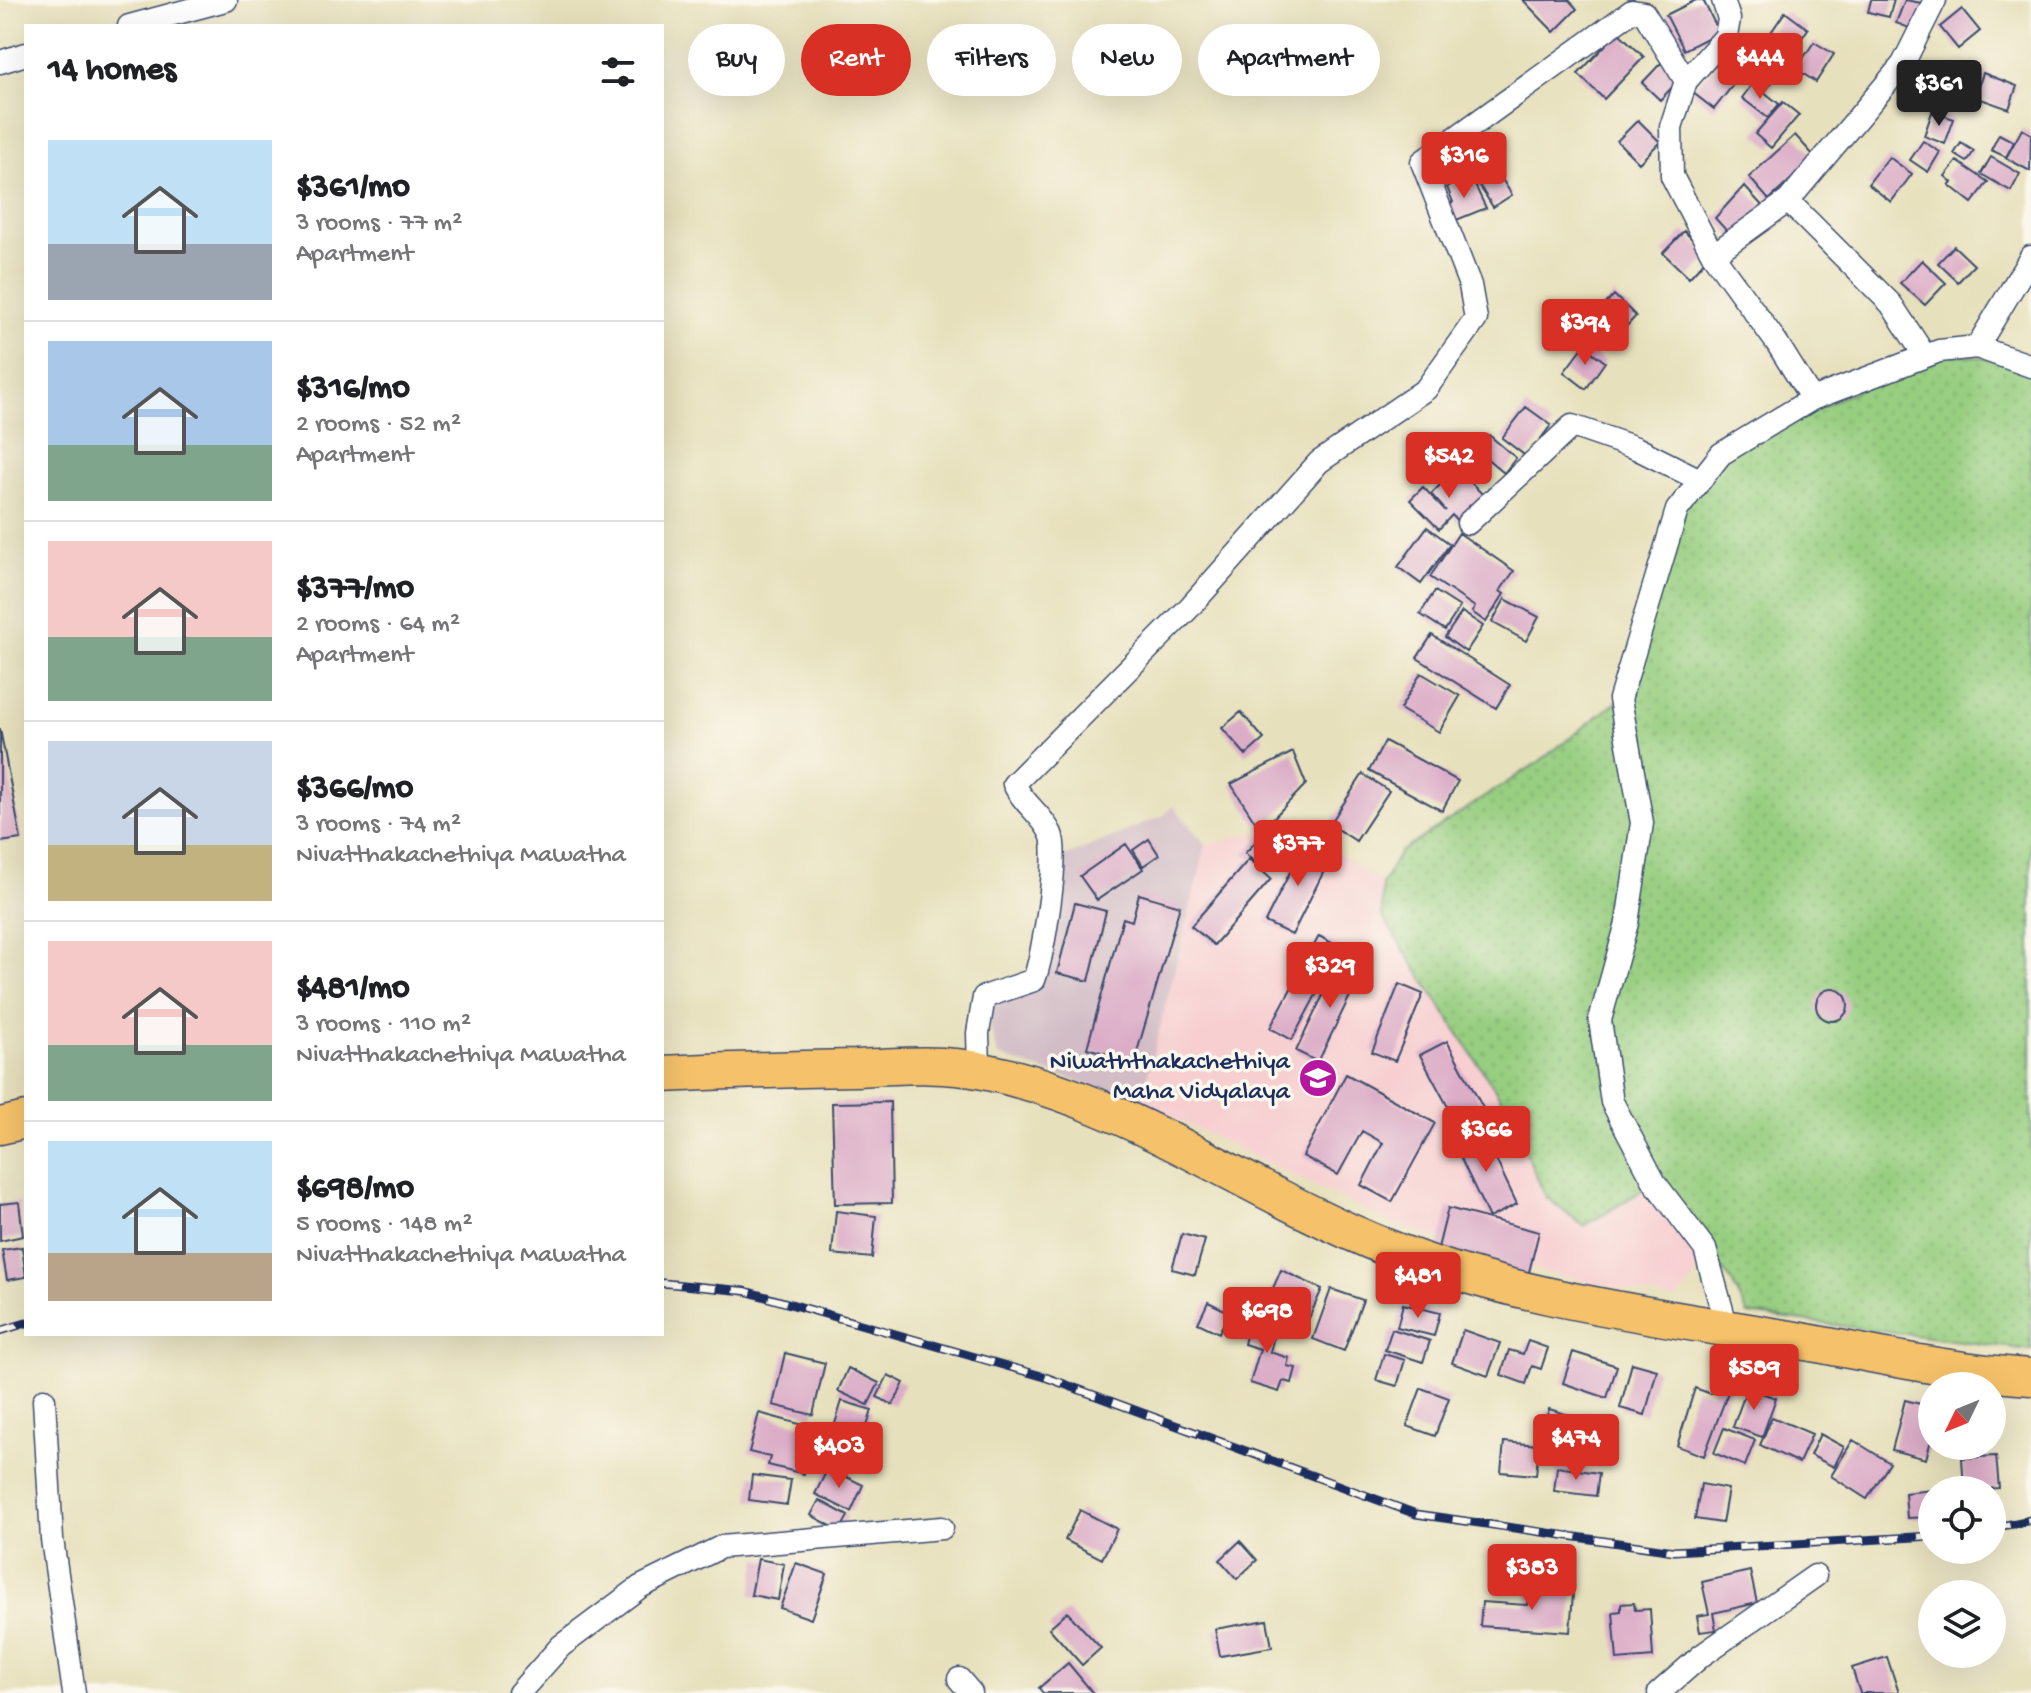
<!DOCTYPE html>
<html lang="en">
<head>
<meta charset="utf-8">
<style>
  body { margin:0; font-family:"Gochi Hand",sans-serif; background:#f2f2f2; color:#202124; height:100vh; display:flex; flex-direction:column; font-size:30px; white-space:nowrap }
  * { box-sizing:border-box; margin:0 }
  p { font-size:26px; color:#757577 }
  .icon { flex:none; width:44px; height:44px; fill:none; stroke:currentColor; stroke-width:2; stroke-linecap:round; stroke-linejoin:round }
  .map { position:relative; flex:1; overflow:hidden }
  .details { position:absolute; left:24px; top:24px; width:640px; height:1312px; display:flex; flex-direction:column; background:#fff; border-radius:0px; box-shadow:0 8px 32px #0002 }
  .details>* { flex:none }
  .top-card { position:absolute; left:688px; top:24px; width:760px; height:72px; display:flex; gap:16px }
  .needle { width:52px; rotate:227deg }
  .controls { position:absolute; left:1918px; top:1372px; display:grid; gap:16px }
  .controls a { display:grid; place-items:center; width:88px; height:88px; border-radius:50%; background:#fff; box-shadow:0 8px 32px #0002; font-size:40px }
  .price { position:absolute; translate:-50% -68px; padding:0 18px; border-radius:8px; background:#d93025; color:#fff; font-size:26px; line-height:52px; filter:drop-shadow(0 2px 4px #0008) }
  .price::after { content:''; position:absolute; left:50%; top:48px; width:24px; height:18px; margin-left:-12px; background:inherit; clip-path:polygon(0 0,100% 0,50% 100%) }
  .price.active { background:#222; color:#fff }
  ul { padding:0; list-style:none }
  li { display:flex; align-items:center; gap:24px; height:200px; padding:0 24px }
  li+li { border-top:2px solid #e0e0e0 }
  li span { display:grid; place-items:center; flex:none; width:224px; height:160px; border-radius:0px; color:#555 }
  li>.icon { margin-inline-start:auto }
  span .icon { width:96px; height:96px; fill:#fffc; stroke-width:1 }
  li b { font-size:34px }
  h2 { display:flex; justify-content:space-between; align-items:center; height:96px; padding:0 24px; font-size:34px }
  .chip { padding:0 28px; border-radius:36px; background:#fff; box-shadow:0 8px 32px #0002; font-size:28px; line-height:72px }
  .chip.active { background:#d93025; color:#fff }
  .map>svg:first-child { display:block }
  .built { fill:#f7cfd1 }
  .industrial { fill:#d2bdc6 }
  .green { fill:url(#green-dots); stroke:#597e6f; stroke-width:2 }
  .building { fill:#dcadc7 }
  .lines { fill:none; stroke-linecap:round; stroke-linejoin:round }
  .minor-casing { stroke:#3a4a6c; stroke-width:25 }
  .trunk-casing { stroke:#3a4a6c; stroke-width:39 }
  .minor { stroke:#fff; stroke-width:22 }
  .trunk { stroke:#f5c16b; stroke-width:36 }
  .rail-casing { stroke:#1b2f5e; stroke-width:9 }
  .rail { stroke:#fbf7ec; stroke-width:6; stroke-dasharray:18; stroke-linecap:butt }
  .labels { text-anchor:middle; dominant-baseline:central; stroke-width:7; stroke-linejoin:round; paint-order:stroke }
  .poi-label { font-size:26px; fill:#1b2f5e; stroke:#fbf7ec; text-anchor:end }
</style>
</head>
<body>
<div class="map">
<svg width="2031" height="1693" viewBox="0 0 2031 1693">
  <defs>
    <pattern id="green-dots" width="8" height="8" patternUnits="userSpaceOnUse" patternTransform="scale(2)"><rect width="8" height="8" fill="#97ce80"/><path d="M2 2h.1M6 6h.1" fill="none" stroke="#82b171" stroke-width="1.8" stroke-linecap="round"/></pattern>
  </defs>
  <rect width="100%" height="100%" fill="#fbf7ec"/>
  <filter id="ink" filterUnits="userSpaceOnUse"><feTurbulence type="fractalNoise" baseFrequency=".0125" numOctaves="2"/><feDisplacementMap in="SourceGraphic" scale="16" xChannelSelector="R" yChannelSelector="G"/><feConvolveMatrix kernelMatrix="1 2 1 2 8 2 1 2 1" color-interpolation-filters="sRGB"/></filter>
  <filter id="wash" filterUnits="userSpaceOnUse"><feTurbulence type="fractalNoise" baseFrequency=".006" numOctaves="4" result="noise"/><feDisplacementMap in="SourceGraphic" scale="32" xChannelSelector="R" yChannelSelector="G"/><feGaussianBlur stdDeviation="1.8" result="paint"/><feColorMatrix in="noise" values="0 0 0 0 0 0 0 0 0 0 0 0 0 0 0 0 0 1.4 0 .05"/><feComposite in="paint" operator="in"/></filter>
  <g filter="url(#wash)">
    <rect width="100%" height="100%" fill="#e7e0bc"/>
    <path class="built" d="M1268,829L1315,836L1382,884V916L1500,1097L1546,1197L1655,1183L1705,1249L1693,1281L1674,1300L1551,1274L1394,1224L1141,1102L1206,845Z"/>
    <path class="industrial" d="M1173,806L1206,845L1141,1102L998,1056L985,1008L1034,980L1054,861L1163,816Z"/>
    <path class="green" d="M1939,351L2031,366V1350L1748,1314L1732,1282L1655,1183L1584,1226L1546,1197L1500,1097L1382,916V884L1400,852L1540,761L1620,699L1677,510L1721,454Z"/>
    <g id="blocks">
      <path class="building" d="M1523,0H1569L1577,9L1554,32Z
        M1696,0H1703L1719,32L1684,50L1666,15Z
        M1871,0H1894L1889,17L1868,12Z
        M1905,0L1927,4L1917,31L1896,23Z
        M1962,9L1980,31L1958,49L1940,27Z
        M1785,12L1808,29L1790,55L1767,38Z
        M1618,32L1644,57L1604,99L1578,74Z
        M1814,42L1834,54L1816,82L1796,69Z
        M1745,46L1780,72L1766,90L1731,64Z
        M1662,62L1680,79L1660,100L1642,83Z
        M1714,64L1736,81L1714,109L1692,92Z
        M1983,73L2017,86L2009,109L1975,97Z
        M1753,83L1779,104L1768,118L1742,98Z
        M1783,102L1799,115L1771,148L1755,134Z
        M1932,112L1954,119L1945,144L1924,136Z
        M1638,120L1660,142L1639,163L1617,141Z
        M2022,129L2031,134L2030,171L2006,158Z
        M1999,134L2014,142L2006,157L1991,150Z
        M1795,135L1815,157L1769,200L1749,177Z
        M1923,141L1940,152L1928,172L1910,160Z
        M1961,143L1974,151L1967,162L1954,154Z
        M1889,157L1912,174L1891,202L1868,184Z
        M1991,157L2020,174L2011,191L1981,174Z
        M1957,161L1988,182L1972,203L1949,185L1952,182L1945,176Z
        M1493,165L1512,195L1493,207L1474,177Z
        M1464,178L1467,184L1473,181L1486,208L1454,221L1446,205L1453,202L1447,187Z
        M1744,186L1767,211L1733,238L1715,218Z
        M1684,231L1709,256L1689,278L1663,253Z
        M1954,246L1974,265L1958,282L1938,263Z
        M1922,260L1946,283L1925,305L1900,283Z
        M1614,295L1636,316L1612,342L1590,321Z
        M1584,346L1605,362L1586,389L1564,372Z
        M1526,407L1551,425L1527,457L1502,438Z
        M1489,435L1516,458L1504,473L1477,450Z
        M1457,468L1485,497L1459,523L1452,515L1439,529L1410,500L1423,487L1446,511L1431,494Z
        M1427,527L1450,544L1421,584L1398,567Z
        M1459,533L1514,571L1500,591L1504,594L1486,622L1472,612L1475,607L1430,577Z
        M1435,591L1460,607L1445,630L1420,614Z
        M1505,599L1539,617L1526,641L1492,622Z
        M1462,612L1483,626L1466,652L1445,637Z
        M1432,635L1510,685L1496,708L1417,658Z
        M1421,673L1460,696L1439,732L1400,709Z
        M1241,712L1264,739L1246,755L1222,728Z
        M0,729L21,839L0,842Z
        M1385,741L1458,781L1442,811L1369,771Z
        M1293,752L1306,784L1261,831L1231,784Z
        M1363,774L1389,791L1356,841L1330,824Z
        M1266,831L1285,849L1265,871L1245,853Z
        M1149,839L1159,855L1143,866L1133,850Z
        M1305,842L1332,855L1292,935L1265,922Z
        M1126,844L1143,869L1097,900L1080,876Z
        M1249,859L1271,879L1214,945L1191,926Z
        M1139,894L1180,906L1134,1062L1087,1048L1123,918L1132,921Z
        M1075,903L1106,911L1089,981L1057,973Z
        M1319,936L1341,948L1292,1040L1270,1028Z
        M1341,958L1363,969L1318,1062L1296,1051Z
        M1399,984L1423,994L1395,1061L1372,1052Z
        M1816 1005a16 16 0 1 1 32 0a16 16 0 1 1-32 0Z
        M1447,1041L1490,1121L1463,1135L1420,1055Z
        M1346,1074L1435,1123L1392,1202L1361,1185L1383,1143L1362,1131L1338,1175L1303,1156Z
        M890,1102L892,1203L835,1204L832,1103Z
        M1482,1130L1517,1204L1489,1218L1454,1144Z
        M19,1202L23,1236L0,1241V1204Z
        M1448,1208L1539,1232L1528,1276L1437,1252Z
        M836,1211L876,1216L872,1258L832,1254Z
        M1182,1234L1205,1240L1195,1275L1172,1269Z
        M22,1247L26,1277L7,1280L2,1250Z
        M1281,1270L1322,1289L1306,1325L1265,1306Z
        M1331,1289L1363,1300L1344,1351L1313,1339Z
        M1208,1302L1229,1312L1219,1333L1198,1323Z
        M1403,1304L1440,1313L1434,1336L1397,1327Z
        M1252,1313L1278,1321L1270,1352L1289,1358L1287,1366L1296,1368L1292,1383L1283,1381L1279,1392L1250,1383L1260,1349L1244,1344Z
        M1392,1329L1430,1341L1423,1362L1385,1350Z
        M1463,1330L1500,1343L1488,1376L1452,1363Z
        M1528,1341L1548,1348L1541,1369L1532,1366L1526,1384L1501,1375L1509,1350L1523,1354Z
        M1573,1352L1617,1366L1607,1398L1563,1383Z
        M785,1353L825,1363L813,1415L773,1405Z
        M1384,1354L1405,1360L1397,1386L1376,1380Z
        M1632,1363L1657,1370L1645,1415L1620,1408Z
        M848,1368L879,1383L868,1405L838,1391Z
        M1733,1369L1768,1376L1766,1387L1730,1381Z
        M888,1375L904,1383L893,1405L877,1397Z
        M1716,1379L1731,1384L1704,1456L1677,1446L1695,1388L1711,1394Z
        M1421,1388L1449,1398L1435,1436L1407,1426Z
        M1747,1388L1776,1398L1762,1437L1733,1427Z
        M1905,1400L1932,1407V1436L1926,1459L1892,1450Z
        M842,1401L872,1410L864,1436L834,1427Z
        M1549,1409L1579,1418L1572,1440L1542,1431Z
        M759,1413L803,1425L801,1432L814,1435L804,1474L768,1465L770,1457L749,1452Z
        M1772,1417L1812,1434L1799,1463L1760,1445Z
        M1724,1428L1755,1440L1745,1466L1714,1453Z
        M836,1433L862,1441L857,1454L832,1446Z
        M1820,1434L1844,1447L1834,1467L1810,1455Z
        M1853,1440L1890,1463L1867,1499L1831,1476Z
        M1504,1442L1539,1445L1536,1475L1501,1472Z
        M1996,1456L1999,1488L1964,1490L1962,1458Z
        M1557,1467L1599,1473L1596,1496L1554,1491Z
        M828,1468L863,1485L851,1512L815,1494Z
        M752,1475L791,1480L787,1505L749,1500Z
        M1701,1484L1728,1489L1722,1523L1695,1519Z
        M1932,1490V1517L1907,1518L1905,1493Z
        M819,1500L848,1516L840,1531L811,1515Z
        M1080,1510L1117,1529L1102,1559L1065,1540Z
        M1240,1541L1257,1560L1237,1579L1220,1560Z
        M758,1559L784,1564L778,1600L751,1595Z
        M796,1563L827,1574L811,1619L780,1608Z
        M1750,1571L1757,1603L1713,1613L1716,1630L1700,1632L1697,1616L1709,1614L1702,1582Z
        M1539,1583L1557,1584V1593L1573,1594L1570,1632L1480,1626L1482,1602L1527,1605L1528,1592L1539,1593Z
        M1634,1603L1635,1610L1650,1609L1653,1657L1617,1660L1613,1612L1621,1611V1604Z
        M1067,1612L1101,1648L1082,1665L1049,1628Z
        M1267,1620L1272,1647L1220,1656L1215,1629Z
        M1887,1657L1899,1693H1860L1852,1668Z
        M1068,1663L1093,1693H1043L1039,1688Z"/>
    </g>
  </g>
  <g filter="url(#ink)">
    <use href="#blocks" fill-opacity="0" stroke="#3a4a6c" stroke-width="2"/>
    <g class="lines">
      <defs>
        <path id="minor" d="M1723,0L1729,19L1726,36L1686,81L1671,127L1672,176L1713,255L1777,343L1812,399
          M129,26L226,0
          M0,62L26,54
          M1788,201L1891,304L1925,356
          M1713,255L1788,201L1903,64L1935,0
          M1977,347L2031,257
          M1468,523L1572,426L1636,448L1700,480
          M979,1070L978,1033L984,997L1034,980C1043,956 1060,854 1051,834C1042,814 1023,804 1014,784L1188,609L1319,462L1426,389L1476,319L1470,285L1422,162L1632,11L1644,13L1686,81
          M1727,1328L1705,1249L1655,1183L1612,1102L1600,1020L1627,923L1642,823L1620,699L1677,510L1721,454L1812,399L1939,351L1977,347L2031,366
          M44,1400L52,1539L74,1693
          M959,1679L971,1693
          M519,1693L561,1646L640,1587L721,1547L942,1528
          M1659,1693L1701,1656L1815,1576"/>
        <path id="trunk" d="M662,1074C726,1071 791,1069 855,1068C897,1066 942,1062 983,1071C1129,1100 1251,1194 1388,1248C1513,1298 1652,1315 1784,1338C1866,1352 1948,1372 2031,1377
          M0,1126L26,1120"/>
      </defs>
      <use href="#minor" class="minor-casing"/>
      <use href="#trunk" class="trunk-casing"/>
      <use href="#minor" class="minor"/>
      <use href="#trunk" class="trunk"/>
      <defs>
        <path id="rail" d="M662,1283L745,1291L1045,1377L1416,1514L1674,1551L1932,1536
          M0,1331L26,1323
          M1992,1528L2031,1520"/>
      </defs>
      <use href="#rail" class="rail-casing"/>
      <use href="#rail" class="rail"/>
    </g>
  </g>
  <defs>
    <symbol id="school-disc" viewBox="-11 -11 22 22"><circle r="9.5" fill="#b5179e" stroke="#fbf7ec"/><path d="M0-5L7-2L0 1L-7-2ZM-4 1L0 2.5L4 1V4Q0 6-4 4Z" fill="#fff"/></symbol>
  </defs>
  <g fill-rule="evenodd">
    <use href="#school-disc" x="1296" y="1056" width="44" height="44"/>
  </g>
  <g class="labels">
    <g class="poi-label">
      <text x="1290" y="1063">Niwaththakachethiya<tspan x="1290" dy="30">Maha Vidyalaya</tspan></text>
    </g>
  </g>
</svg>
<div class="controls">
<a><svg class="needle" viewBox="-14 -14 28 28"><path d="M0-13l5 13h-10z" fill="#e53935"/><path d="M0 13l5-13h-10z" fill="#757577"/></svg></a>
<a><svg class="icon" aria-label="locate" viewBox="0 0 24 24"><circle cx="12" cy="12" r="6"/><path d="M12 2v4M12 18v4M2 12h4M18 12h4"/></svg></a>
<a><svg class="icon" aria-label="layers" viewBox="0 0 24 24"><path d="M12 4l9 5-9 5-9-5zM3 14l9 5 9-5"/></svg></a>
</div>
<b class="price" style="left:1760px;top:101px">$444</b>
<b class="price active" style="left:1939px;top:128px">$361</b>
<b class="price" style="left:1464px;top:200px">$316</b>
<b class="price" style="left:1585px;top:367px">$394</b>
<b class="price" style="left:1449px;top:500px">$542</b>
<b class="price" style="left:1298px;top:888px">$377</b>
<b class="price" style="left:1330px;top:1010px">$329</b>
<b class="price" style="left:1486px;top:1174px">$366</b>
<b class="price" style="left:1418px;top:1320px">$481</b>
<b class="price" style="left:1267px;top:1355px">$698</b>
<b class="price" style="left:1754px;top:1412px">$589</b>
<b class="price" style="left:1576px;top:1482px">$474</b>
<b class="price" style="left:839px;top:1490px">$403</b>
<b class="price" style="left:1532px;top:1612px">$383</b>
<div class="top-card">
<a class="chip">Buy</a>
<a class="chip active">Rent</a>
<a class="chip">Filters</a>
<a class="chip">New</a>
<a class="chip">Apartment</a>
</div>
<section class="details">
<h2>14 homes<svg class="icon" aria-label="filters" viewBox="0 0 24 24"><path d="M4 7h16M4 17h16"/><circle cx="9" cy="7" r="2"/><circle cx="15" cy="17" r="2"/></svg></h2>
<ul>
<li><span style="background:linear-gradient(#bfe0f5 65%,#9aa5b1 0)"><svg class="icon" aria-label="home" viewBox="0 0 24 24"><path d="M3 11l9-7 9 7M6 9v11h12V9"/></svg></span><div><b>$361/mo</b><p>3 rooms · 77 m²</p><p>Apartment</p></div></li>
<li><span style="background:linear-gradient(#a9c7e8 65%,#7fa58c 0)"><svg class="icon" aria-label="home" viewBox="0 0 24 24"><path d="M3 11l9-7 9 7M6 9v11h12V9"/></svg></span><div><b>$316/mo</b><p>2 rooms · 52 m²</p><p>Apartment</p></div></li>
<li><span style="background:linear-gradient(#f6c9c9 60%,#7fa58c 0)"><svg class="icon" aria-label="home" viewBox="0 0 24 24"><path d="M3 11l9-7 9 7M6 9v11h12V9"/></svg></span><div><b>$377/mo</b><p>2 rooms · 64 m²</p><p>Apartment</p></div></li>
<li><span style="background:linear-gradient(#c9d6e8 65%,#c2b280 0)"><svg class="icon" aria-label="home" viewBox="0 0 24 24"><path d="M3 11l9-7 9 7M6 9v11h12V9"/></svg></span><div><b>$366/mo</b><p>3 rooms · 74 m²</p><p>Nivatthakachethiya Mawatha</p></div></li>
<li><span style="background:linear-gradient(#f6c9c9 65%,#7fa58c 0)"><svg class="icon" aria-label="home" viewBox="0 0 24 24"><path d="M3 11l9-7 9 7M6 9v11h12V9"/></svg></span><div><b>$481/mo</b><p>3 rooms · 110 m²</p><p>Nivatthakachethiya Mawatha</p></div></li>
<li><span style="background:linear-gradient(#bfe0f5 70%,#b9a48a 0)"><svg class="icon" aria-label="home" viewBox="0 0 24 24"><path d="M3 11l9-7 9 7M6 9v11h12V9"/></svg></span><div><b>$698/mo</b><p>5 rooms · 148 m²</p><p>Nivatthakachethiya Mawatha</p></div></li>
</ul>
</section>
</div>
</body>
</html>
